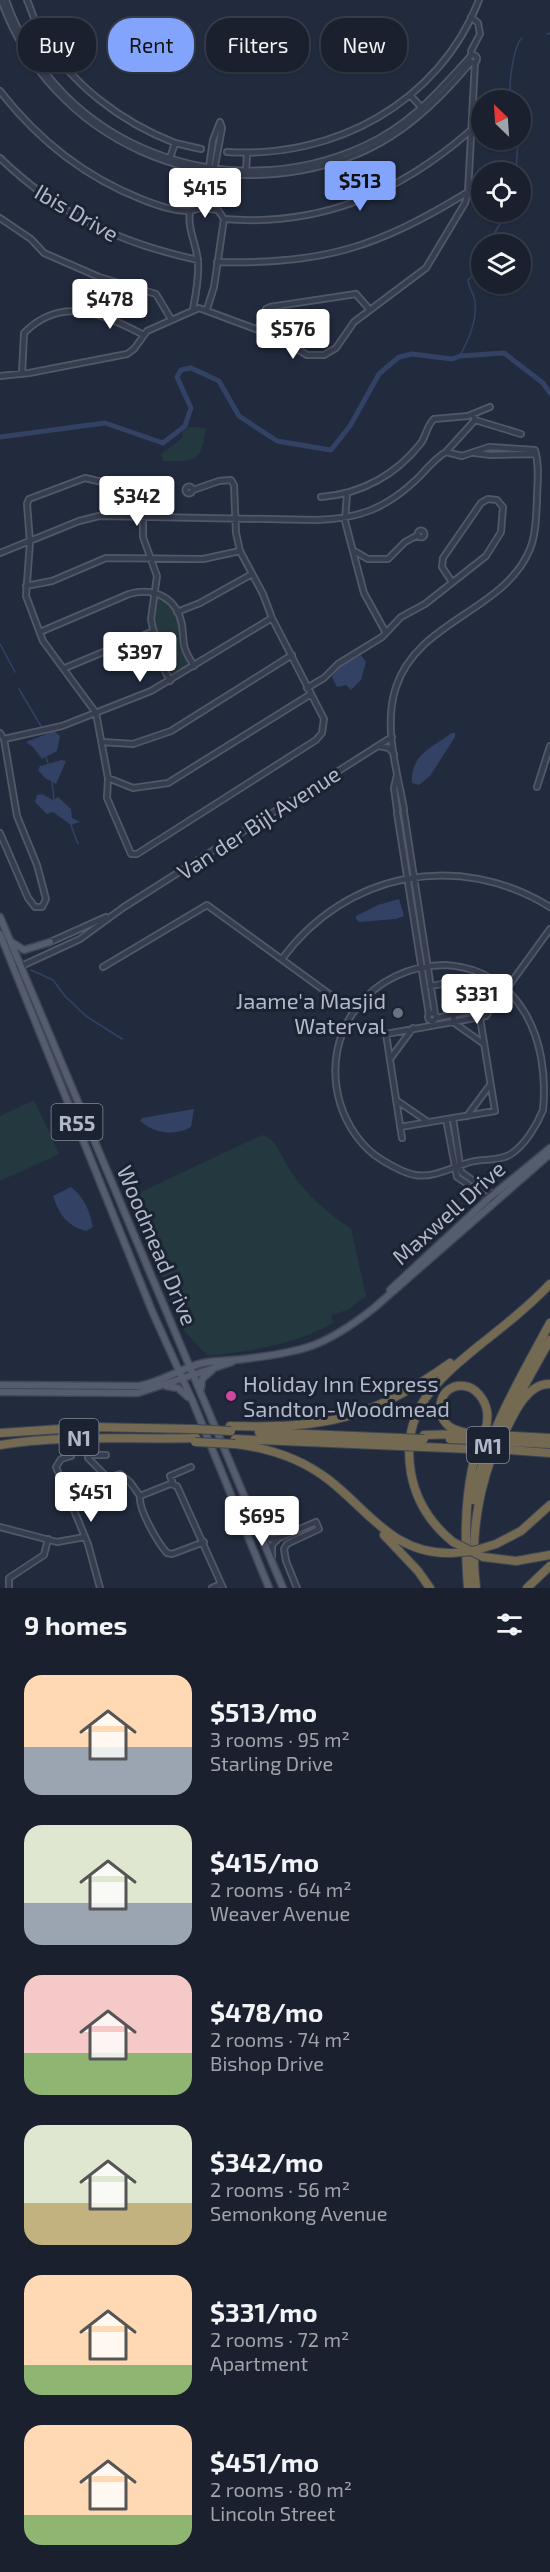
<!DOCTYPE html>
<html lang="en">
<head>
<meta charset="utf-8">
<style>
  body { margin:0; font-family:"Exo 2",sans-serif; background:#232836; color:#f1f3f6; height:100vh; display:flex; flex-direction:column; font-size:22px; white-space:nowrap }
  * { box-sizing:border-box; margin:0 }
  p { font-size:20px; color:#9fa3aa }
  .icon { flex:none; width:33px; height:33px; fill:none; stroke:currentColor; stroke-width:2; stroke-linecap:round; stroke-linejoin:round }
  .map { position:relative; height:1588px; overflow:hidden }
  .panel { display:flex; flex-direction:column; background:#1a202e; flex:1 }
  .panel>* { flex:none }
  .banner { position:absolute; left:18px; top:18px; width:514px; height:54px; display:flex; gap:12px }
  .needle { width:39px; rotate:335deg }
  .controls { position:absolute; left:471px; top:90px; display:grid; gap:12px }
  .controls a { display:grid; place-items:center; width:60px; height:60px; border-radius:50%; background:#1a202e; box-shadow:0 2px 4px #0004,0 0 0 2px #383e4a; font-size:30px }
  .price { position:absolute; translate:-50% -51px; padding:0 14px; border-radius:6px; background:#fff; color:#222; font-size:20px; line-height:39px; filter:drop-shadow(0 2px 3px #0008) }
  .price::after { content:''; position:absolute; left:50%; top:36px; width:18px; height:14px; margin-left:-9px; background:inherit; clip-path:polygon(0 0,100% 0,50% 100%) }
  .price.active { background:#82a4fd; color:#111 }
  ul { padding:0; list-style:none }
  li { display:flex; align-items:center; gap:18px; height:150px; padding:0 24px }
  li span { display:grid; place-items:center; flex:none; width:168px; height:120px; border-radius:18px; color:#555 }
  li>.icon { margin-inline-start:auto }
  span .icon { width:72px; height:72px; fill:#fffc; stroke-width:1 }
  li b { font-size:26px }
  h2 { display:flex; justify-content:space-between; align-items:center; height:72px; padding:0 24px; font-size:26px }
  .chip { padding:0 21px; border-radius:24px; background:#1a202e; box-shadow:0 2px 4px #0004,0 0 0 2px #383e4a; font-size:21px; line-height:54px }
  .chip.active { background:#82a4fd; color:#111 }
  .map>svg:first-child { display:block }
  .green { fill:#24393f }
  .water { fill:#324164 }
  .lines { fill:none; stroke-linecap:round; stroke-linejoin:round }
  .stream { stroke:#324164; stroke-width:1.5 }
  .river { stroke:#324164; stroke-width:5 }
  .minor-casing { stroke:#515868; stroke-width:8 }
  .major-casing { stroke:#3f4656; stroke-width:9 }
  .highway-casing { stroke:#3e4555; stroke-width:10 }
  .minor { stroke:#363d4e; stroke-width:4.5 }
  .major { stroke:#545c6e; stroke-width:6 }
  .highway { stroke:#746a52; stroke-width:8 }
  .highway-bridge-casing { stroke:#3e4555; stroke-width:10; stroke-linecap:butt }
  .highway-bridge { stroke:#746a52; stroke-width:8 }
  .worship-dot { fill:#6b7280; stroke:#1b2232; stroke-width:2 }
  .hotel-dot { fill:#d1479c; stroke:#1b2232; stroke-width:2 }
  .labels { text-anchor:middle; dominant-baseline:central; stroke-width:6; stroke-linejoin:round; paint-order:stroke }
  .shield { fill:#1b2232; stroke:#848b9c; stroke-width:1.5 }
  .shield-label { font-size:21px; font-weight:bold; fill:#b1b8c9 }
  .street-label { font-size:22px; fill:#b1b8c9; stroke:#1b2232 }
  .poi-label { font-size:22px; fill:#b1b8c9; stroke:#1b2232; text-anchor:end }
</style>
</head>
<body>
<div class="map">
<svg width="550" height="1588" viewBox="0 0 550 1588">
  <rect width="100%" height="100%" fill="#222b3e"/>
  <path class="green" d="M190,427L206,428C201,463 196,461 163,461L161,454L182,438L183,431Z
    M155,593C185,604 180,642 190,667L171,679C155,653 152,623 155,593Z
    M34,1100L59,1154L0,1181V1116Z
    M262,1135C278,1140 281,1157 290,1170C306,1195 327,1212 351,1229L366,1296L347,1310L331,1315L333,1323C294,1345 251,1351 208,1356L185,1332L132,1204L143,1191Z"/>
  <path class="water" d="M361,655L366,662L361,680L351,690L346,685L337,687L332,677L340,665Z
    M54,731L60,736L57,751L42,759L33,747L26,742Z
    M452,733H455V737L430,776L419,785L412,783C410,755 432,747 452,733Z
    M62,760L66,761L56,784L45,778L38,770L40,766Z
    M42,794L53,800L58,797L71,809L72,818L80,822L71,825L53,812L47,814L35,802L37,795Z
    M399,899L404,916L396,919L359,922L356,919V916L378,905Z
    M194,1109L191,1127C174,1137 154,1133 140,1121L142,1118Z
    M71,1187C85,1198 89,1210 93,1227L86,1231C67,1226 59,1214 53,1196Z"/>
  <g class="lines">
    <path class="stream" d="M547,34L550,33
      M513,100C506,91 514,45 522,38
      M516,172L518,140
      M488,244L507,212
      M460,356C468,340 477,322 475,303C475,295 469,289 468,280L482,267
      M0,644L15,672
      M19,689L42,728
      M46,757L48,763
      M52,782L54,800
      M71,825L78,844
      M31,970L53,980L65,996L86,1016L122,1039"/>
    <path class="river" d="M0,437L105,423L163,443L185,426L191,408L177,377L181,370L191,368L219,381L239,416L277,441L331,450L350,426L379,374L399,357L412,354L452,359L460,356L504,353L543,383L550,393"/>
    <defs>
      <path id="minor" d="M1,0C52,141 207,209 347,158C398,140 437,103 471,62
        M6,0C57,148 227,210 366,145C411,124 437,93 469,58
        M27,0C32,11 35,24 41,34C72,85 121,122 175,143L170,158
        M471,17L478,23L480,34L471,51L472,55
        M469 59a4 4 0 1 1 8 0a4 4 0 1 1-8 0Z
        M0,91C38,140 83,176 141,199C157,205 172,211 190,211
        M410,95L422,108
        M175,143L201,149
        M227,152C334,159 439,103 479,0
        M0,158C58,214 119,243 198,260
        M246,172L247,153
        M203,208L213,140L220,122L222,128L207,208
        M0,218L31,239L44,253L99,277L156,294L171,319
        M224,219C320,227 399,193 470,131
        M217,262C323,265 378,247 468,192
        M193,309C196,294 199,278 198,262C197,245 187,229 190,211L201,208L218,210L224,219L214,287L207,309
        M258,329L266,309L270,307L356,294L370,310
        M22,374L24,333C61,295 103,314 142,334
        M0,376L29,373L127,354L134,349L147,331L199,308L280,338L307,355H324L336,348L354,322L426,268L465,203L468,192L475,62
        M475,420L521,434
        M446,452L475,420L473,414
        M475,453L491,455L536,454
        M185.5 490a3.5 3.5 0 1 1 7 0a3.5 3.5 0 1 1-7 0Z
        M347,494L345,521L364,593L386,633
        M321,497C361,494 396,475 421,443C426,436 427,425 434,419L468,416L490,407
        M417.5 534a3.5 3.5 0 1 1 7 0a3.5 3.5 0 1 1-7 0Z
        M354,551L368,559H388L405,542L418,535
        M0,553L79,521L99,516L316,520C359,519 387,508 418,478C427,469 435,458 446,452L462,456L489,447L535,450C540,466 537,484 537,500C536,517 536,534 530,549C505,611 418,620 396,687C383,726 397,771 404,809
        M26,586L52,581L106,558L203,559L240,551
        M177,612L200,603L252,574
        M40,632L129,594C155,587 177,598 182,625C183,632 183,638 184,645C185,652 190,659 194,666
        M65,668L154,631
        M170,681L159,659L151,619L157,576L143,537V497L141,491L85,478L29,499L27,504L30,542L26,596L43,641L96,713L108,778L107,798L131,854H137L316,740L322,733L324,719L272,618L263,594L240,551L236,533L234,485L231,480L219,481L193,490
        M307,688L324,678L338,664L382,637L401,617L425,604L486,556L501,532L503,507L497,500L488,499L481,503L443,558L442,567L452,582
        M0,733L4,739L17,816L37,865L46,899L42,907H35L28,898L0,833
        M4,739L62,726L151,691L272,618
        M102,742L133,744L171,731L292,655
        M379,746L389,748L394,754
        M108,778L133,788L168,783L311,694
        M537,787L550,746
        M397,810L394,788L397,775
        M404,812L435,1014
        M397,813L429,1015
        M48,943L106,917
        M282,959C346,872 458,850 550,907
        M446,965C520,970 550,1039 543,1110C537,1125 525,1145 511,1154C499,1162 480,1158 467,1163C451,1168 433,1178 415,1175C403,1173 392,1166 382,1160C362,1148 347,1126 340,1103C319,1030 372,965 446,965Z
        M103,967L207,905L354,1012
        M15,969L80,939L124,907L392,737
        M430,986C457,982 473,976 488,1006
        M492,1009L550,929
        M428 1017a4 4 0 1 1 8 0a4 4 0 1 1-8 0Z
        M454,1014L453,1022L484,1044
        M437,1018L486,1007
        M390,1059L413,1028
        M396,1100L428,1122
        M467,1116L490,1085
        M453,1118L461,1172L495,1196
        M446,1119L457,1177L494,1202
        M400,1127L495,1111L480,1018
        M402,1138L386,1034L486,1016L488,1013
        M106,1455H90L88,1458L108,1478L120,1474L130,1482L140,1496
        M71,1456L61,1459L56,1467L88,1544L100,1588
        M173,1484L170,1476L191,1467
        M0,1527L57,1542L85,1537
        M260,1532L271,1539L279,1538
        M204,1542L172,1554L167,1553C158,1543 138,1509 140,1496L170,1484L177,1486L223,1588
        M272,1557V1545L279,1538L316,1522L319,1529L287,1544L284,1549L286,1561L297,1588
        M9,1588V1578L44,1555L48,1539
        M212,1588L221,1584"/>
      <path id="major" d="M0,917L283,1588
        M0,934L152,1311L193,1402L269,1588
        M13,943L24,950L50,942
        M390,1290L488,1199L550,1148
        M0,1385L139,1386C162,1382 181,1368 203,1363C217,1360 231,1361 244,1359C304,1352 326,1346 374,1308L550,1154
        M166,1386L178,1388L188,1397
        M201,1388L202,1379L212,1370
        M0,1392L138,1393L232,1362"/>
      <path id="highway" d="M230,1426C324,1429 372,1419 450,1363
        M259,1432L401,1438
        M0,1433L91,1427L194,1429
        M504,1434C513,1416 526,1383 550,1384
        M424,1435L461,1434
        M514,1436L550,1438
        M235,1439L400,1446
        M450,1439L472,1440
        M511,1442L550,1444
        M235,1444C269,1448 302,1459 329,1480C370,1512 393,1554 451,1553
        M0,1445C65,1434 130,1440 196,1438
        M424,1447L470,1449
        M510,1450L550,1453
        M472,1500C487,1434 518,1382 550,1323
        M384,1535L418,1571L430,1588
        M453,1542C431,1524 416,1501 411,1473C400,1410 437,1380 481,1344C505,1325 529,1306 550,1284
        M496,1544L521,1531L550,1505
        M516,1561L550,1555
        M468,1588C465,1548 464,1508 472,1469C476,1451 490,1430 487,1411C485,1400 476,1387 464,1386C440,1383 432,1414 450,1427C456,1431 464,1432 471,1434
        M476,1588C464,1491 504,1421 550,1340
        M527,1588L550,1566"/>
    </defs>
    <use href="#minor" class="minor-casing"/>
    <use href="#major" class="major-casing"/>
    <use href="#highway" class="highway-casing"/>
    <use href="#minor" class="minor"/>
    <use href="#major" class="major"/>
    <use href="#highway" class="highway"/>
    <defs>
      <path id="highway-bridge" d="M194,1429L231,1431
        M475,1434L514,1436
        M401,1438L424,1439
        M472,1440L511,1442
        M195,1442L235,1444
        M400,1446L424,1447
        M470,1449L510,1450
        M453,1542L483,1557L516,1561
        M451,1553L473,1551L496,1544"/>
    </defs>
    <use href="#highway-bridge" class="highway-bridge-casing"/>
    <use href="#highway-bridge" class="highway-bridge"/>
  </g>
  <circle class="worship-dot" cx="398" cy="1013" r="6"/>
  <circle class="hotel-dot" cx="231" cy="1396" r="6"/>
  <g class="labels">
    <g class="shield">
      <rect x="51.5" y="1104" width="51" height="36" rx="4.5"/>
      <rect x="59.5" y="1419" width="39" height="36" rx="4.5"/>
      <rect x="467" y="1427" width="42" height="36" rx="4.5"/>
    </g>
    <g class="shield-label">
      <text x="77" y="1122">R55</text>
      <text x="79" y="1437">N1</text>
      <text x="488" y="1445">M1</text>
    </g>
    <g class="street-label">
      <text transform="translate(77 212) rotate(30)">Ibis Drive</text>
      <text transform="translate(258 822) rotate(-33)">Van der Bijl Avenue</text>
      <text transform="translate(448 1212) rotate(-42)">Maxwell Drive</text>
      <text transform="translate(158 1245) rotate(67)">Woodmead Drive</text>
    </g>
    <g class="poi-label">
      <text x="386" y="1000">Jaame'a Masjid<tspan x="386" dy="25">Waterval</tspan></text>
      <text x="243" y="1383" text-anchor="start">Holiday Inn Express<tspan x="243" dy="25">Sandton-Woodmead</tspan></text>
    </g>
  </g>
</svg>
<div class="controls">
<a><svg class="needle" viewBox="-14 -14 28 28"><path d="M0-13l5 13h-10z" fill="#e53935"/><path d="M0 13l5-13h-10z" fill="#9fa3aa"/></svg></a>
<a><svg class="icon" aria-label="locate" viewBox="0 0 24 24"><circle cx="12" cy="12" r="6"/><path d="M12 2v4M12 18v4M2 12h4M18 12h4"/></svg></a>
<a><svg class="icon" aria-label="layers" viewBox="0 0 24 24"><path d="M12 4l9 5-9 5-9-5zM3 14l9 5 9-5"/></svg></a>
</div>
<b class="price active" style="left:360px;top:212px">$513</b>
<b class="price" style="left:205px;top:219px">$415</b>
<b class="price" style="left:110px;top:330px">$478</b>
<b class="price" style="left:293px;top:360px">$576</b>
<b class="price" style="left:137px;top:527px">$342</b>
<b class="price" style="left:140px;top:683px">$397</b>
<b class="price" style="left:477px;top:1025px">$331</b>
<b class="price" style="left:91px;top:1523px">$451</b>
<b class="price" style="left:262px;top:1547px">$695</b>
<div class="banner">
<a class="chip">Buy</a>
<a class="chip active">Rent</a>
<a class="chip">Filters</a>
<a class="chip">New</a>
</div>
</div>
<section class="panel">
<h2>9 homes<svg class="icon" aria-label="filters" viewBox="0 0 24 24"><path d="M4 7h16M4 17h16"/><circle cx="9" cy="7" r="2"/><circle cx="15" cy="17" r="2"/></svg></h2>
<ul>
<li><span style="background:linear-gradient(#ffd9b3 60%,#9aa5b1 0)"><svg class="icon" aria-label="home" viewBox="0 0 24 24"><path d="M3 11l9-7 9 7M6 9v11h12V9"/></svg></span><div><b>$513/mo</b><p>3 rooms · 95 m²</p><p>Starling Drive</p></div></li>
<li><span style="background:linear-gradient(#dfe7d0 65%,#9aa5b1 0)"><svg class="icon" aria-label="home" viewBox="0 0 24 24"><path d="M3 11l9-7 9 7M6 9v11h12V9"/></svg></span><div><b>$415/mo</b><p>2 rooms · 64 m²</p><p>Weaver Avenue</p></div></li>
<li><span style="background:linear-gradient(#f6c9c9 65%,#8fb573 0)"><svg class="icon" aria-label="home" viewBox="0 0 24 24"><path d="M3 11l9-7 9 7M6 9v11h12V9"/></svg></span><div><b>$478/mo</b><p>2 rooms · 74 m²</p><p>Bishop Drive</p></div></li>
<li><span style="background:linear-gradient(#dfe7d0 65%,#c2b280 0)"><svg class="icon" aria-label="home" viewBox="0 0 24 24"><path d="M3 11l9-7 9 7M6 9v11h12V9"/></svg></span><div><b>$342/mo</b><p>2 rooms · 56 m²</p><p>Semonkong Avenue</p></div></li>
<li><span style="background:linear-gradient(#ffd9b3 75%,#8fb573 0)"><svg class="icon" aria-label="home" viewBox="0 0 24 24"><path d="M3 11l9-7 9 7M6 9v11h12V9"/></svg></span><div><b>$331/mo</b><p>2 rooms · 72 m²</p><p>Apartment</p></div></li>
<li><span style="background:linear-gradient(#ffd9b3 75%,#8fb573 0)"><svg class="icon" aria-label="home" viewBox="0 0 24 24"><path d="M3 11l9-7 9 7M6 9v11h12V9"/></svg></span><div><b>$451/mo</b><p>2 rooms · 80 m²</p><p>Lincoln Street</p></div></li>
</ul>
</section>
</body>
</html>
